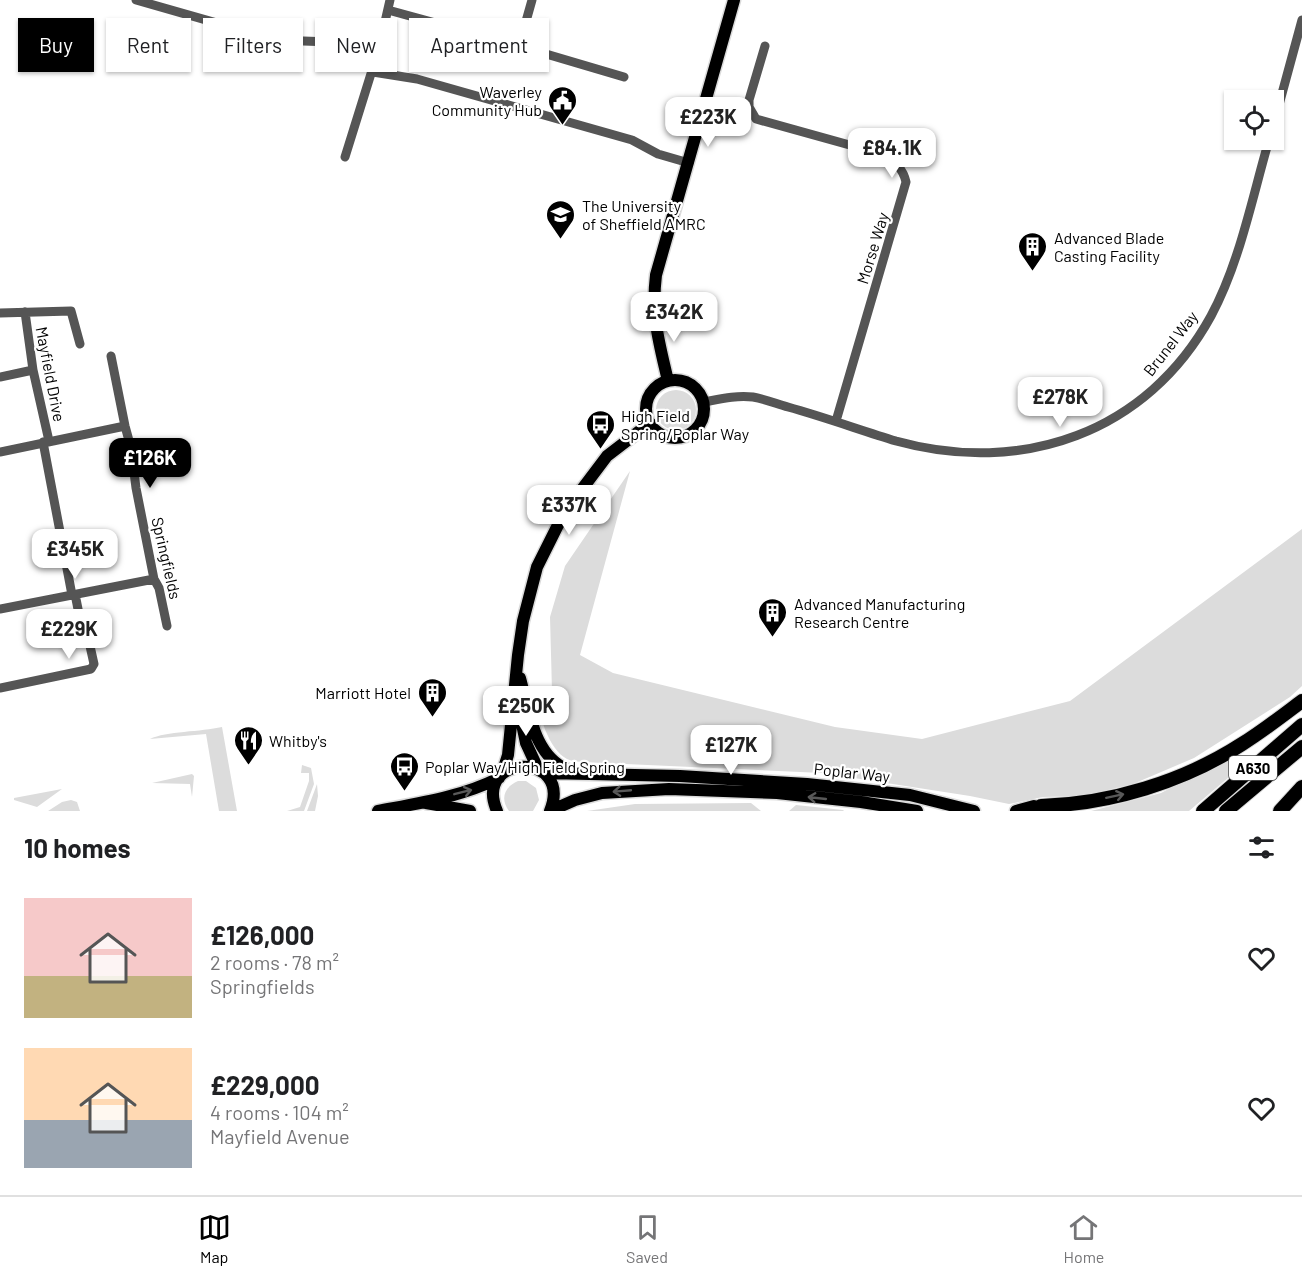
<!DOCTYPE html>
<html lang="en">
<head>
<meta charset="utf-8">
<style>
  body { margin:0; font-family:Barlow,sans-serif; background:#f2f2f2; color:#202124; height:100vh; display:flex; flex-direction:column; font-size:22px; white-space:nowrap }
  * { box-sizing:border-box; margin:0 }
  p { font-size:20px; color:#757577 }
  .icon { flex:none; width:33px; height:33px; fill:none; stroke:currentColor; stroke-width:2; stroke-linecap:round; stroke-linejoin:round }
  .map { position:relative; height:811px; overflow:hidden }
  .panel { display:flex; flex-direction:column; background:#fff; flex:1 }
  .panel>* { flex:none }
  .hud { position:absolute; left:18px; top:18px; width:600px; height:54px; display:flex; gap:12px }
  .fabs { position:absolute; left:1224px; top:90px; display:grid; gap:12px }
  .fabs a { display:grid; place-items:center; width:60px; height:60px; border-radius:0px; background:#fff; box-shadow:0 2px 4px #0004; font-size:30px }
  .price { position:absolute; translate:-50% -51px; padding:0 14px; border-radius:12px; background:#fff; color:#222; font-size:20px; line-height:39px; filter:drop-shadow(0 2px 3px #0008) }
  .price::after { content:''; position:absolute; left:50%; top:36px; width:18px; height:14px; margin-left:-9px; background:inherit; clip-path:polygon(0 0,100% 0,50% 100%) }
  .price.active { background:#000; color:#fff }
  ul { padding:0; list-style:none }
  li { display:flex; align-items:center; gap:18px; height:150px; padding:0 24px }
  li span { display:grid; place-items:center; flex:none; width:168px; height:120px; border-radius:0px; color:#555 }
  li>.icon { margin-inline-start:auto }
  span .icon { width:72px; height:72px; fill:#fffc; stroke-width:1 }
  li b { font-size:26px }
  h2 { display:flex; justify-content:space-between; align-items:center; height:72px; padding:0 24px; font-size:26px }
  .tag { padding:0 21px; border-radius:0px; background:#fff; box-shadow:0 2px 4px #0004; font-size:21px; line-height:54px }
  .tag.active { background:#000; color:#fff }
  .menu { display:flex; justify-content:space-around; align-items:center; height:84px; border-top:2px solid #e0e0e0; background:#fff; font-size:16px; color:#757577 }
  .menu a { display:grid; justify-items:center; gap:3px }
  .menu .active { color:#000 }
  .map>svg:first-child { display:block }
  .green { fill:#dcdcdc }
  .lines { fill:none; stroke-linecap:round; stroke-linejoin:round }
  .major-casing { stroke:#dbdbdb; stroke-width:15 }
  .highway-casing { stroke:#dbdbdb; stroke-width:16 }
  .minor { stroke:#555; stroke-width:9 }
  .major { stroke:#000; stroke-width:12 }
  .highway { stroke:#000; stroke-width:14 }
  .oneway { stroke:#595959 }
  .labels { text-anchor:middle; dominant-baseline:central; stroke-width:4.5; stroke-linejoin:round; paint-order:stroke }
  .shield { fill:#fff; stroke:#4c4c4c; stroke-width:1.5 }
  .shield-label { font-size:15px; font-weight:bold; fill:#000 }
  .poi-label { font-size:16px; fill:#000; stroke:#fff; text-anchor:start }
  .street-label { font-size:16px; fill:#000; stroke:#fff }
</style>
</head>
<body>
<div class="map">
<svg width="1302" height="811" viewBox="0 0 1302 811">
  <rect width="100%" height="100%" fill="#fff"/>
  <path class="green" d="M656 410a20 20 0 1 1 40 0a20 20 0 1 1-40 0Z
    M630,471L580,655L613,673L835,727L922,739L1070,701L1302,529V686L1290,697L1194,758L1133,784L1082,796L1043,797L1009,804L970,796L822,773L581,762C577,761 571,761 567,759C548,749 540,715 535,696L552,691L550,617L565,566Z
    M222,727L237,811H219L206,734L150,739C166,731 201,732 222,727Z
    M1231,756L1241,767L1189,811H1091L1161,793Z
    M302,765L311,768L314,784L304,811H287L300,807L309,781V773H301Z
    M192,774L194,776L192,797L190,784L152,783Z
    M518,781H526L536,788L539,800L533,811H509C500,799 504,787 518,781Z
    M317,784L318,796L315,811H307Z
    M62,789L37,807L14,800V798Z
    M71,800L77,802L80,811H48L62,802Z
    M751,803L761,811H587L635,804Z
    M796,805L843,810L844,811H789Z"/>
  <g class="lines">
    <defs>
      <path id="major" d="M646 409a29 29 0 1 1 58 0a29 29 0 1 1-58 0Z
        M668,381C659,342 651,316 656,275L734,0
        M520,678C529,711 534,759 571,771
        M518,705L526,743L538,769
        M544,773L680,776L807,784L910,795L974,811
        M502,774L508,755L518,655L523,621L537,567L564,513L607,456L650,423
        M426,803L470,811
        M378,811C420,803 461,797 499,778
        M497,811C472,753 574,751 550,811
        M550,811L575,800L602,793L669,789L777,793L861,802L917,811
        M1016,811L1034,806L1048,809"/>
      <path id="highway" d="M1041,806C1110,804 1183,782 1242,744C1263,731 1282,716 1302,701
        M1203,811L1302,725
        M1226,811L1302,747
        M1280,811L1302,787"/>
    </defs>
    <use href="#major" class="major-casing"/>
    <use href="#highway" class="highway-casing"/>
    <path class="minor" d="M136,0L276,40L358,43L379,48
      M388,10L519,46L624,77
      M519,46L532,0
      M765,46L749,100V107L756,119L882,154C894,160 903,168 906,182L836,421
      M373,72L417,79L632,140L658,154L689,163
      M1274,123L1302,20
      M345,157L379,48L390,0
      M25,312L33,370L49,441
      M0,313L71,311L80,344
      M111,356L125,426L131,448L136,488L154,579L159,588L167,626
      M0,377L33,370
      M704,402C720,399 736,395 753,397C765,399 777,404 788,407C824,417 860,430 896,441C1022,476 1147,433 1211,316C1240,262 1252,198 1269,140
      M43,442L72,595
      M0,452L125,426
      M0,609L154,579
      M0,688L91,669L94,664L88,637L82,629L75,594"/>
    <use href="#major" class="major"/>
    <use href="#highway" class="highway"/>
  </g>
  <defs><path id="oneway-shaft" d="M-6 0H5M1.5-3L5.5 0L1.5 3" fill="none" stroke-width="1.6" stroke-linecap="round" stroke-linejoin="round" transform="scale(1.5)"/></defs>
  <g class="oneway">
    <use href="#oneway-shaft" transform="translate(622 791) rotate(175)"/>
    <use href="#oneway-shaft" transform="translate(463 792) rotate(-14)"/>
    <use href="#oneway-shaft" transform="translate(1115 796) rotate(-12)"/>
    <use href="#oneway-shaft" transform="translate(817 798) rotate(-174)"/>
  </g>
  <defs>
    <symbol id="civic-pin" viewBox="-11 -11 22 30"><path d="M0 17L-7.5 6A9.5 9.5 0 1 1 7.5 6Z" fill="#000" stroke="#fff"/><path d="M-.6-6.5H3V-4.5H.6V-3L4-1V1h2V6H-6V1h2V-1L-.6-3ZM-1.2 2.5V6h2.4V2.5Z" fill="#fff"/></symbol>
    <symbol id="university-pin" viewBox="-11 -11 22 30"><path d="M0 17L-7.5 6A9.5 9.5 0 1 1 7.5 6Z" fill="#000" stroke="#fff"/><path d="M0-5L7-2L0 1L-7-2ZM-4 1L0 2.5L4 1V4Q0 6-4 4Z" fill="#fff"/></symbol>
    <symbol id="building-pin" viewBox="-11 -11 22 30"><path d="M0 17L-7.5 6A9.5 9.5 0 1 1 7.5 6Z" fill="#000" stroke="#fff"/><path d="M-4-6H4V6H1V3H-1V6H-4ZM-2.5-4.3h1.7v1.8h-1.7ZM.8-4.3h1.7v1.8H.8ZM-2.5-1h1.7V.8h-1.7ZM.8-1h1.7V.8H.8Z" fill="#fff"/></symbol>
    <symbol id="bus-pin" viewBox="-11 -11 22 30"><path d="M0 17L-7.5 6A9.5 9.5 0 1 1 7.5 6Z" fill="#000" stroke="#fff"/><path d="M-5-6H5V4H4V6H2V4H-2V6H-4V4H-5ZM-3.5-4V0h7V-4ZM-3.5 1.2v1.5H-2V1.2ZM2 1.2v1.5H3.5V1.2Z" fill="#fff"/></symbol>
    <symbol id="restaurant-pin" viewBox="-11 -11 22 30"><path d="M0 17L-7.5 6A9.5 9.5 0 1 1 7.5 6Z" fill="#000" stroke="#fff"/><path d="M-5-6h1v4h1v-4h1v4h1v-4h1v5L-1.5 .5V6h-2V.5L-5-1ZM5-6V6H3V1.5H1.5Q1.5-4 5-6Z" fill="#fff"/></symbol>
  </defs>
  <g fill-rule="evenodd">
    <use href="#civic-pin" x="546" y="84" width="33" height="45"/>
    <use href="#university-pin" x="544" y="198" width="33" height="45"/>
    <use href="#building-pin" x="1016" y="230" width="33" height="45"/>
    <use href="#bus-pin" x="584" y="408" width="33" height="45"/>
    <use href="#building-pin" x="756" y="596" width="33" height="45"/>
    <use href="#building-pin" x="416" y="676" width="33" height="45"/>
    <use href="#restaurant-pin" x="232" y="724" width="33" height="45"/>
    <use href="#bus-pin" x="388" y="750" width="33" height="45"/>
  </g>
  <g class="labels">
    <rect class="shield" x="1229" y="756" width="48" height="24" rx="4.5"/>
    <g class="shield-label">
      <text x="1253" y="768">A630</text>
    </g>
    <g class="poi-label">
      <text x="542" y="91" text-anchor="end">Waverley<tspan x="542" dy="18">Community Hub</tspan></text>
      <text x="582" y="205">The University<tspan x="582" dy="18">of Sheffield AMRC</tspan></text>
      <text x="1054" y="237">Advanced Blade<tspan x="1054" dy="18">Casting Facility</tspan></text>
      <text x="621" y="415">High Field<tspan x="621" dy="18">Spring/Poplar Way</tspan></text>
      <text x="794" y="603">Advanced Manufacturing<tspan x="794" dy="18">Research Centre</tspan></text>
      <text x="411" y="692" text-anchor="end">Marriott Hotel</text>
      <text x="269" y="740">Whitby's</text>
      <text x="425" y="766">Poplar Way/High Field Spring</text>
    </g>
    <g class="street-label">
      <text transform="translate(872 248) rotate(-73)">Morse Way</text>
      <text transform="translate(1170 343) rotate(-52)">Brunel Way</text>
      <text transform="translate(51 374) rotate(79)">Mayfield Drive</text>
      <text transform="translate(167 558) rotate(77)">Springfields</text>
      <text transform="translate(852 772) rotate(6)">Poplar Way</text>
    </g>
  </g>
</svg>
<div class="fabs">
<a><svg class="icon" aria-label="locate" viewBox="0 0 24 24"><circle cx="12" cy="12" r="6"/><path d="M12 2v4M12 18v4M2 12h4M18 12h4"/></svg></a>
</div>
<b class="price" style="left:708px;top:148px">£223K</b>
<b class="price" style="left:892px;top:179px">£84.1K</b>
<b class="price" style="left:674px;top:343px">£342K</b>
<b class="price" style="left:1060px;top:428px">£278K</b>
<b class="price active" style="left:150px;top:489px">£126K</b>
<b class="price" style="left:569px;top:536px">£337K</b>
<b class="price" style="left:75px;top:580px">£345K</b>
<b class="price" style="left:69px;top:660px">£229K</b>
<b class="price" style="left:526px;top:737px">£250K</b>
<b class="price" style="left:731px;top:776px">£127K</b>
<div class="hud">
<a class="tag active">Buy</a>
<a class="tag">Rent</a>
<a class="tag">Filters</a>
<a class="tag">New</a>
<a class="tag">Apartment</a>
</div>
</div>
<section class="panel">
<h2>10 homes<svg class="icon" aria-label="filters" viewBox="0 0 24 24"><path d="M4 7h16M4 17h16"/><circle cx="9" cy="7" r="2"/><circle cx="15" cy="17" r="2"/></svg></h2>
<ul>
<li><span style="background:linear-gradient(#f6c9c9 65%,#c2b280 0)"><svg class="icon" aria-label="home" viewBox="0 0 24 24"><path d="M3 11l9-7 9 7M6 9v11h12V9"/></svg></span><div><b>£126,000</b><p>2 rooms · 78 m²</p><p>Springfields</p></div><svg class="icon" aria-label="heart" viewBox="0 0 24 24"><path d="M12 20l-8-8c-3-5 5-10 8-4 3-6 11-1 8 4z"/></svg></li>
<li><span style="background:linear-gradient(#ffd9b3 60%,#9aa5b1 0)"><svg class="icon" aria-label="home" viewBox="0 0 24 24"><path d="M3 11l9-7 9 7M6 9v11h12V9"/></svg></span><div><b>£229,000</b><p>4 rooms · 104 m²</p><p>Mayfield Avenue</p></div><svg class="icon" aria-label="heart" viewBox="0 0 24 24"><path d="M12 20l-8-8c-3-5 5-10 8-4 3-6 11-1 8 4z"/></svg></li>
</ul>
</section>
<nav class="menu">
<a class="active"><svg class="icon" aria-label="map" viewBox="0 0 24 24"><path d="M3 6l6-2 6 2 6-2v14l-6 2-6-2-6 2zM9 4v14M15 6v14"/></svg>Map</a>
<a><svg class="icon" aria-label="saved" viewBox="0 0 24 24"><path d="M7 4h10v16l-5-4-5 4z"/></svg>Saved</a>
<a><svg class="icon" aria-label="home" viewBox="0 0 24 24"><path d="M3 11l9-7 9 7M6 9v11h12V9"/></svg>Home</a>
</nav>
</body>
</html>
